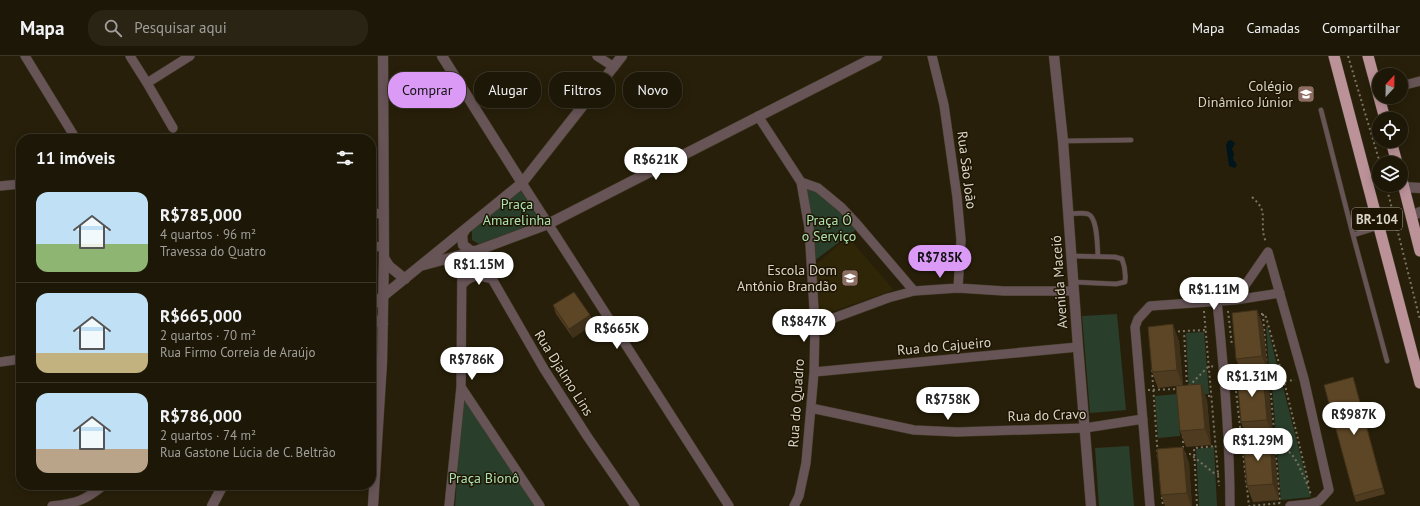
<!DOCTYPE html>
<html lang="pt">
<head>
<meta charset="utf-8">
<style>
  body { margin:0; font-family:"PT Sans",sans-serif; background:#2a2415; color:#f1f3f6; height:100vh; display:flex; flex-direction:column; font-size:15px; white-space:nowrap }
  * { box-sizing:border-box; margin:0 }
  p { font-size:13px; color:#a09f9b }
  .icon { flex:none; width:22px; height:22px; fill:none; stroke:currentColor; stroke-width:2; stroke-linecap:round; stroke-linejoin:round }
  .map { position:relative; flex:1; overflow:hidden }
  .details { position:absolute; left:16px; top:78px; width:360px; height:356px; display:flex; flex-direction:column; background:#1d1707; border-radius:16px; box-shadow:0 2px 10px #0003,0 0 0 1px #3b3628 }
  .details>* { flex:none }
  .banner { position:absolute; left:388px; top:16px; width:380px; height:36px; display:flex; gap:8px }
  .needle { width:26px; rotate:22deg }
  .tools { position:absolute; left:1372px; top:12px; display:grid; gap:8px }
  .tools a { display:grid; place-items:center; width:36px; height:36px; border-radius:50%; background:#1d1707; box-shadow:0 2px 10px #0003,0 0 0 1px #3b3628; font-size:20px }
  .price { position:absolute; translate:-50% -34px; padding:0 9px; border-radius:14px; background:#fff; color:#222; font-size:13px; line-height:26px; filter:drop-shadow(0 1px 2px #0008) }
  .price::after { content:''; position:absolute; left:50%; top:24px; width:12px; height:9px; margin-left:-6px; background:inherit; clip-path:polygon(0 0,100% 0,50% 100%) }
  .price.active { background:#da9af6; color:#111 }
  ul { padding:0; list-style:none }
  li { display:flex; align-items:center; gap:12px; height:100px; padding:0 20px }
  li+li { border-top:1px solid #3b3628 }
  li span { display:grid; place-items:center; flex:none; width:112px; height:80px; border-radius:12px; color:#555 }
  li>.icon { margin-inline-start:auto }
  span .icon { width:48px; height:48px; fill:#fffc; stroke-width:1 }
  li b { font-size:17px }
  h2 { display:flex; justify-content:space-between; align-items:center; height:48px; padding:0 20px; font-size:17px }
  .tag { padding:0 14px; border-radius:16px; background:#1d1707; box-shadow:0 2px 10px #0003,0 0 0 1px #3b3628; font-size:14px; line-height:36px }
  .tag.active { background:#da9af6; color:#111 }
  header { display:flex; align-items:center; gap:24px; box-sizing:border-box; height:56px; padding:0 20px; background:#1d1707; border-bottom:1px solid #3b3628 }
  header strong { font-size:19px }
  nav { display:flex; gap:22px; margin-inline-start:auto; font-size:14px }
  .search { width:280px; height:36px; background:#2a2415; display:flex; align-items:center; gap:10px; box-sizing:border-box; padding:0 14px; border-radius:16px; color:#a09f9b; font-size:15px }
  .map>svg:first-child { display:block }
  .built { fill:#2f2507 }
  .green { fill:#2a3e2c }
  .water { fill:#00151b }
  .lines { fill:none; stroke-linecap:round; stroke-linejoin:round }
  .service-casing { stroke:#443c28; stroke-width:5.5 }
  .minor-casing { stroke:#443c28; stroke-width:10 }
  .tertiary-casing { stroke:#443c28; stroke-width:11 }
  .trunk-casing { stroke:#443c28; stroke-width:12 }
  .path { stroke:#7b7563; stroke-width:2; stroke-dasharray:2 3; stroke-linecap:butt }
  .service { stroke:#675457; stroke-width:4.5 }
  .minor { stroke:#675457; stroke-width:9 }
  .tertiary { stroke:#675457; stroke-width:10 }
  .trunk { stroke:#bc9299; stroke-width:11 }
  .wall { fill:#4f3c20 }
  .shaded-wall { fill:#40311a }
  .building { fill:#5c4625; stroke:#40311a }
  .labels { text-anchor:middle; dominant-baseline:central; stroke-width:3; stroke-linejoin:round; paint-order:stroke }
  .shield { fill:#1d1502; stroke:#a19b8d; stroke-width:1 }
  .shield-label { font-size:13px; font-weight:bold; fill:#dad5c8 }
  .poi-label { font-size:14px; fill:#dad5c8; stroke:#1d1502; text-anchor:end }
  .street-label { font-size:14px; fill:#dad5c8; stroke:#1d1502 }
  .park-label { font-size:14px; fill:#ace2b1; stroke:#1d1502 }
</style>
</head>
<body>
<header>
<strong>Mapa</strong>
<div class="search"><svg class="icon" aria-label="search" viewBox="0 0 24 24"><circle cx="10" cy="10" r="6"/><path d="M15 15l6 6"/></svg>Pesquisar aqui</div>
<nav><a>Mapa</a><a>Camadas</a><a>Compartilhar</a></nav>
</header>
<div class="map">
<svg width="1420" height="450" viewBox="0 0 1420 450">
  <rect width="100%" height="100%" fill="#271f09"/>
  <path class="built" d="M848,181L894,234L819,260L814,210Z"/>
  <path class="green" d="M804,130L819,136L857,173L814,205Z
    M521,131L543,165L479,188L472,184V171Z
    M1117,258L1126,354L1090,357L1082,260Z
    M1266,270L1268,272L1280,323L1270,325Z
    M1204,276L1209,338L1189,339L1186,277Z
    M1282,327L1311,441L1281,444L1272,329Z
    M463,338L534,450H455Z
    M1178,338L1180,380L1158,382L1155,340Z
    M1129,390L1134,450H1099L1095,392Z
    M1214,391L1217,450H1199L1196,393Z"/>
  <path class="water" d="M1231,84L1235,87L1232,93L1234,98L1233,103L1237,109L1235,112L1229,110L1226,89L1228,85Z"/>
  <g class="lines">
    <defs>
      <path id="service" d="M1321,54L1353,179L1379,171
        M1063,85L1131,84
        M1068,158C1074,158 1082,156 1088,158C1098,162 1097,190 1098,200
        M1353,179L1387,305
        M1071,200L1115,201L1122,203C1125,211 1126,218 1125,226L1116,228L1073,226"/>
      <path id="minor" d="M25,0L76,83
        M130,0L147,27L173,72
        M597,0L614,11
        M932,0L944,49L957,141L961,184L958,232
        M147,27L190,0
        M1401,30L1420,25
        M758,60L801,126L818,132L841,151L856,167L914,235
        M522,127L729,450
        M0,130L21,128
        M371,157L383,158
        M371,190L384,191
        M476,195L544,313L587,380L635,450
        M1268,196L1304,323L1329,434L1319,445L1310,448L1290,450
        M462,229C471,218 480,219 492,223
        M1235,244L1268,196
        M1217,245C1224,313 1230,381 1230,450
        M815,269L888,242L914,235L958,232L1004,235H1074
        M371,305L382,306
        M0,306L21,303
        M814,316L1078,291
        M461,331L540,450
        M811,352L914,374L957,376L1085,372L1143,363
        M52,450C77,447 84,445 104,429
        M449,450L461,331L462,199
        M794,450L799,440L806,407L814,316L815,269L809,172L801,126
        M1150,450L1135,271L1138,263L1150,250L1235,244L1280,237"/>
      <path id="tertiary" d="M442,0L522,127
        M1054,0L1063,85L1078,291L1091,450
        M1404,131L1420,132
        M1412,160L1420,156
        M465,174L462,179L463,189L471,195H476
        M384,202L389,210L405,223
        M420,210L476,195L548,168L877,0
        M371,250L522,127L622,0
        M371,262L383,268
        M212,450L223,429
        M373,450L382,306L384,202L383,0"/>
      <path id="trunk" d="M1334,0L1420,327
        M1368,0L1385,63
        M1391,85L1397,107
        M1401,120L1420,195"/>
    </defs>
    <use href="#service" class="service-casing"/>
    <use href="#minor" class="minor-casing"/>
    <use href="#tertiary" class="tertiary-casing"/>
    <use href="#trunk" class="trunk-casing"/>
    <path class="path" d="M1348,0L1380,107
      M1386,129L1420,264
      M1252,141C1266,154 1262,157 1263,174C1263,178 1265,183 1266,187
      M1204,255L1219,430
      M1228,255L1232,290
      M1256,258H1263L1266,261L1284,325L1309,429
      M1263,258L1268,327
      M1173,276L1184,275
      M1152,314L1158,403
      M1270,327L1280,447
      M1270,327L1295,324
      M1189,330L1208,311L1215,310
      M1187,331L1184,275L1207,274
      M1148,334L1178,333
      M1236,335L1249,450L1281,447
      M1203,340H1212
      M1183,380V394
      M1270,391C1290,389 1296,403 1303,419C1306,425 1309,432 1311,439
      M1184,398H1190L1214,417L1219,418
      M1162,441L1163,450
      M1197,450L1194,392L1216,390"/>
    <use href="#service" class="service"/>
    <use href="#minor" class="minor"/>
    <use href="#tertiary" class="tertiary"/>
    <use href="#trunk" class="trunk"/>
  </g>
  <path class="wall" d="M553,249L590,259L593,268L573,282L556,258Z
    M1257,254L1263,270L1268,316L1263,317L1269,333L1273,380L1247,382L1241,366L1242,318L1236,303Z
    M1179,285L1183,329L1207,344L1211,389L1186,391L1180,375L1176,330L1158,332L1152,316Z
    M1353,321L1355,327L1385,438L1356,446L1354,440Z
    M1270,383L1275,399L1279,444L1253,446L1247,430Z
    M1183,391L1189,407L1192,450H1165L1161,439Z"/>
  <path class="shaded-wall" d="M1257,254L1263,270L1268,316L1262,300Z
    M590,259L593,268L573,282L569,273Z
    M1173,268L1179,285L1183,330L1177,314Z
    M1263,317L1269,333L1273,380L1267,364Z
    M1353,321L1355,327L1385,438L1383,432Z
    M1201,328L1207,344L1211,389L1205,373Z
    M1270,383L1275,399L1279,444L1273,428Z
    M1183,391L1189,407L1192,450H1191L1187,437Z"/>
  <path class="building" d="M574,236L590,259L569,273L553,249Z
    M1257,254L1262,300L1236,303L1232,257Z
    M1173,268L1177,314L1152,316L1148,271Z
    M1263,317L1267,364L1241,366L1237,319Z
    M1353,321L1383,432L1354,440L1324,329Z
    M1201,328L1205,373L1180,375L1176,330Z
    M1270,383L1273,428L1247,430L1243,385Z
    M1183,391L1187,437L1161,439L1157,393Z"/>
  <defs>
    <symbol id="school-square" viewBox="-11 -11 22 22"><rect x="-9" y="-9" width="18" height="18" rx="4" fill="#8d6e63" stroke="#1d1502"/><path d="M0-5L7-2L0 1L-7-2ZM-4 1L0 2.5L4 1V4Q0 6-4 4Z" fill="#fff"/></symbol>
  </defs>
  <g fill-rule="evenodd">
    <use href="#school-square" x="1296" y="28" width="20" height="20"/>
    <use href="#school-square" x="840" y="212" width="20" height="20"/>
  </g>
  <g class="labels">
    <rect class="shield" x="1352" y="152" width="50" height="22" rx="3"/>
    <g class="shield-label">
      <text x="1377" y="163">BR-104</text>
    </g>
    <g class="poi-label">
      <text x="1293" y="30">Colégio<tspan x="1293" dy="16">Dinâmico Júnior</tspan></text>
      <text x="837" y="214">Escola Dom<tspan x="837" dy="16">Antônio Brandão</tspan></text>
    </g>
    <g class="street-label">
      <text transform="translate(967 114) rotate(83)">Rua São João</text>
      <text transform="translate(1059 226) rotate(-94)">Avenida Maceió</text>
      <text transform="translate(944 290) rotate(-5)">Rua do Cajueiro</text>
      <text transform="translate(564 317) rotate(58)">Rua Djalmo Lins</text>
      <text transform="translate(796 347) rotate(-86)">Rua do Quadro</text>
      <text transform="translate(1047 359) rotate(-2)">Rua do Cravo</text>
    </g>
    <g class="park-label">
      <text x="517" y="148">Praça<tspan x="517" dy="16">Amarelinha</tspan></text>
      <text x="829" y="164">Praça Ó<tspan x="829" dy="16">o Serviço</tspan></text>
      <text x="484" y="422">Praça Bionô</text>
    </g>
  </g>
</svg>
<div class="tools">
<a><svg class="needle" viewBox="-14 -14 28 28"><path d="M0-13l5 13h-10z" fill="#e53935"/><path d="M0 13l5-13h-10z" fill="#a09f9b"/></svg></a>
<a><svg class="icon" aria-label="locate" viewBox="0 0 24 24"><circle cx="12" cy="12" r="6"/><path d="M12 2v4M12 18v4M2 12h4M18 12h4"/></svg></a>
<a><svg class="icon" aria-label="layers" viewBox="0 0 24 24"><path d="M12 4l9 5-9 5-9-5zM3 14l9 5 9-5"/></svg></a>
</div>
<b class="price" style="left:656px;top:125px">R$621K</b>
<b class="price active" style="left:940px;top:223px">R$785K</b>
<b class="price" style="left:479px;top:230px">R$1.15M</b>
<b class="price" style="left:1214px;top:255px">R$1.11M</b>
<b class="price" style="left:804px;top:287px">R$847K</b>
<b class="price" style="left:617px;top:294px">R$665K</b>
<b class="price" style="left:472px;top:325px">R$786K</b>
<b class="price" style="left:1252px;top:342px">R$1.31M</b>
<b class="price" style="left:948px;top:365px">R$758K</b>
<b class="price" style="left:1354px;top:380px">R$987K</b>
<b class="price" style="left:1258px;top:406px">R$1.29M</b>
<div class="banner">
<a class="tag active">Comprar</a>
<a class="tag">Alugar</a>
<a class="tag">Filtros</a>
<a class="tag">Novo</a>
</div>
<section class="details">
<h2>11 imóveis<svg class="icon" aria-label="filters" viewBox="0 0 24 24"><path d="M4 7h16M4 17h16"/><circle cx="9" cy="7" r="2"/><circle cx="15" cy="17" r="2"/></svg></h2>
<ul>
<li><span style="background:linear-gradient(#bfe0f5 65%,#8fb573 0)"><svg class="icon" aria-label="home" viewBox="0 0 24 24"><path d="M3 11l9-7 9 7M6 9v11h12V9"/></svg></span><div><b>R$785,000</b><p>4 quartos · 96 m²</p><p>Travessa do Quatro</p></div></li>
<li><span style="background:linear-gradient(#bfe0f5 75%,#c2b280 0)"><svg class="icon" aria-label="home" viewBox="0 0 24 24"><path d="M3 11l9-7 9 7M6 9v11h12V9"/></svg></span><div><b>R$665,000</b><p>2 quartos · 70 m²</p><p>Rua Firmo Correia de Araújo</p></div></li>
<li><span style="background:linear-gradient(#bfe0f5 70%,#b9a48a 0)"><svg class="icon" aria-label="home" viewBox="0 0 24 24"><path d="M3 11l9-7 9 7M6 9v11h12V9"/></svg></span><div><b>R$786,000</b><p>2 quartos · 74 m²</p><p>Rua Gastone Lúcia de C. Beltrão</p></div></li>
</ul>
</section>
</div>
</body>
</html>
